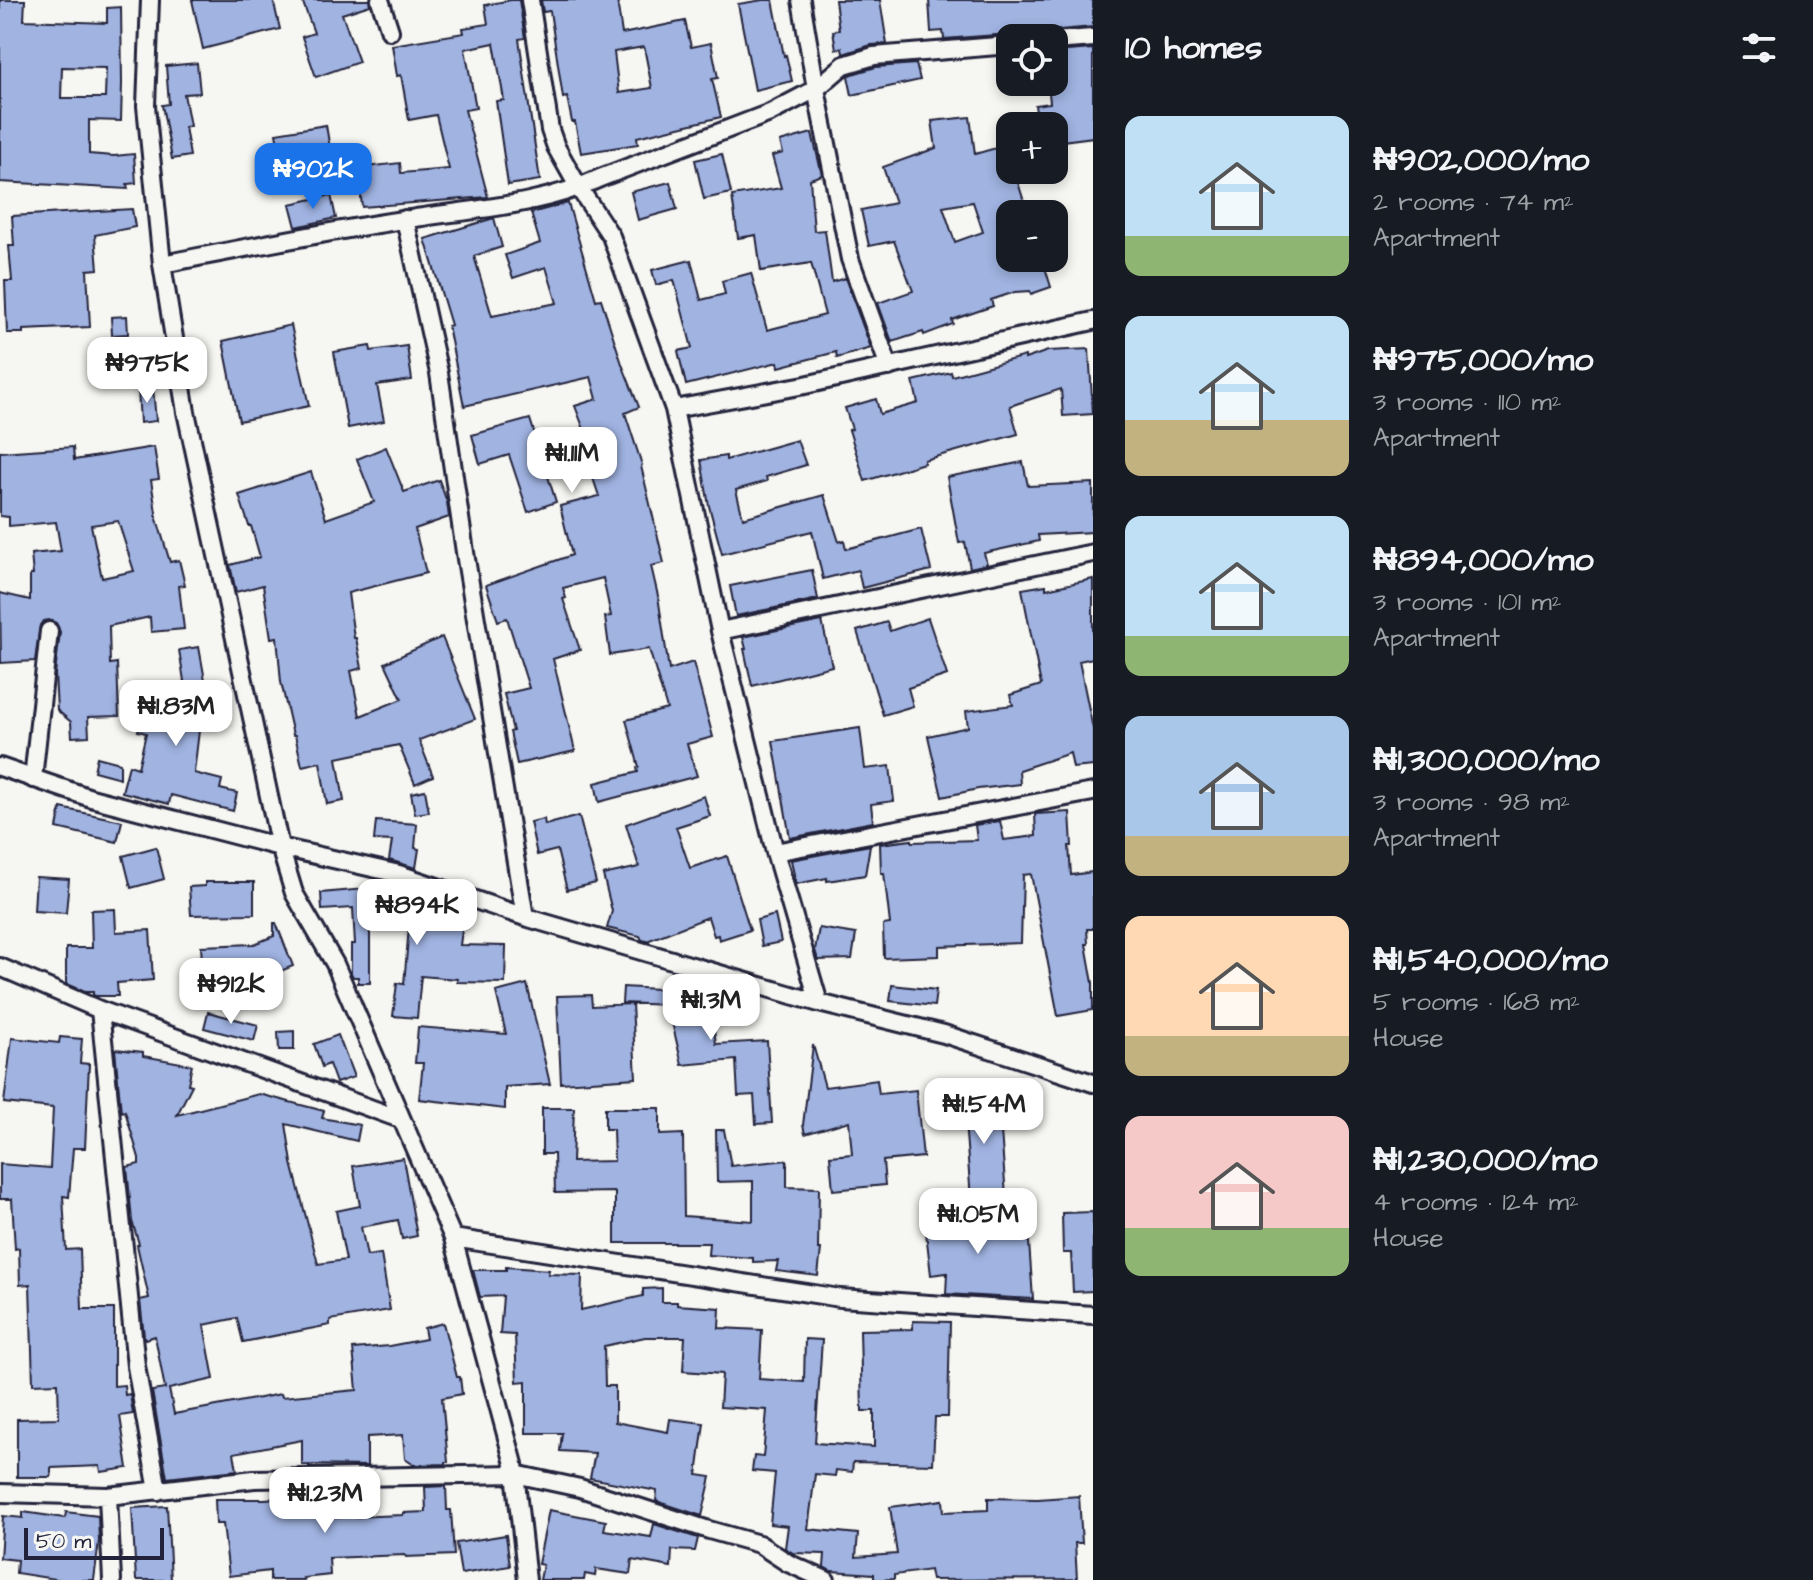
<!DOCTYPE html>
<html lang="en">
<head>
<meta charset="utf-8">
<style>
  body { margin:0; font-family:"Architects Daughter",sans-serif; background:#242831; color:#f1f3f6; height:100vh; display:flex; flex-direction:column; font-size:30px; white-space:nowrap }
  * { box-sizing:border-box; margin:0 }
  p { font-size:26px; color:#9ea1a6 }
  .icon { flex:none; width:44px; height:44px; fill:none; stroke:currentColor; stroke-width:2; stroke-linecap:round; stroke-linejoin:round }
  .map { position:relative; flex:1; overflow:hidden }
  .details { display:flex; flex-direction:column; background:#171b24; width:720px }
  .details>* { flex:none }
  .fabs { position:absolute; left:996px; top:24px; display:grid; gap:16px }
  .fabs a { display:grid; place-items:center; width:72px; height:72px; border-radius:16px; background:#171b24; box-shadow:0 4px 12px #0003; font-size:40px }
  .scale { position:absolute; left:24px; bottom:20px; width:140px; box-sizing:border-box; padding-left:8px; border:4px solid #22223b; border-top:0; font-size:22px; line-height:28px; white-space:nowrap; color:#22223b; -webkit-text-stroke:6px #f6f6f2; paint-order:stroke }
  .price { position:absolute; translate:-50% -68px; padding:0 18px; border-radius:16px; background:#fff; color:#222; font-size:26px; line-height:52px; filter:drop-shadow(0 2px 4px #0008) }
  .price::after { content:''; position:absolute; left:50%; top:48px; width:24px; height:18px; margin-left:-12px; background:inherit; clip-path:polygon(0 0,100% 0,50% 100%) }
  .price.active { background:#1a73e8; color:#fff }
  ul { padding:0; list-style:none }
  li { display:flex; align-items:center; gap:24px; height:200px; padding:0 32px }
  li span { display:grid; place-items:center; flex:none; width:224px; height:160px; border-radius:16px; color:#555 }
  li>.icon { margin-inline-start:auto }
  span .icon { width:96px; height:96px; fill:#fffc; stroke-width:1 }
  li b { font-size:34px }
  h2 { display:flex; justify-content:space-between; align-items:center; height:96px; padding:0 32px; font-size:34px }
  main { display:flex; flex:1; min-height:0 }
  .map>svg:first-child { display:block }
  .building { fill:#a0b3e1; stroke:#22223b; stroke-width:2; fill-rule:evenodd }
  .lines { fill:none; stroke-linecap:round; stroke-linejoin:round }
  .street-casing { stroke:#22223b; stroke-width:22 }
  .street { stroke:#f6f6f2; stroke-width:16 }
</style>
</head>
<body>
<main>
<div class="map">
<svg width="1093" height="1580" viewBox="0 0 1093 1580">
  <rect width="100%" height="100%" fill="#f6f6f2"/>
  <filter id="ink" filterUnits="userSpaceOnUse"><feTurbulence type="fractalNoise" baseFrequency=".0125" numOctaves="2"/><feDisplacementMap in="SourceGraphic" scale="16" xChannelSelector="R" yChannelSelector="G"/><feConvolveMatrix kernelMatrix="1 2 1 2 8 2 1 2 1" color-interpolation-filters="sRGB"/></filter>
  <g filter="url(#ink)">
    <path class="building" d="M0,0H25L24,20L107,23V8L121,7L122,83L121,121L89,120V154L114,156L134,154L136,183L127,184L128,189L0,182ZM62,67L106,68L105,98H61Z
      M192,0H273L280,29L203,49Z
      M302,0H369L370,5L342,14L359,62L316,77L302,37L314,33Z
      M511,0H519L525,38L519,39L540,180L508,185L496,101L504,100L494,43L465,49L476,108L465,110L488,197L362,207L358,168L400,163L401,173L449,169L436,115L409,120L401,75L397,76L392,45L464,33L463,28L488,24L485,5Z
      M541,0H617L622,34L685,21L691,47L711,43L718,78L712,79L721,117L637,137L638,144L581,153L575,122H572L567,97L563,98L550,11L543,12ZM644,47L652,88L619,93L614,52Z
      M763,0H773L784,56L786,55L792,81L755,90L738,4Z
      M835,0H880L887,44L871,45L843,54L842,48L836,49L833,31L839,30Z
      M929,0H1093V27L1026,33V31L1010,32V34L944,39L943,31L931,32Z
      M1093,49V137L1054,142V126H1038L1035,105L1050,103L1048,82H1054V52Z
      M197,63L200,93L184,94L190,126L185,127L190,156L172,159L162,105L169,104L166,66Z
      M916,64L920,80L852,95L848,76L849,75L876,67Z
      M970,117L975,154L1010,144V170H1014L1028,214H1010V258H1042L1051,287L1031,294L1030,291L1015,292L991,300L993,306L952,320L953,324L924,335L923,332L892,342L878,303L913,291L894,241L869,246L861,210L895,203L883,167L936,148L932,121ZM973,202L983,232L955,242L943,207Z
      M326,125L331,155L281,163L276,133Z
      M812,133L822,175L810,179L814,231L825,230L832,282L845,278L871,348L837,358L836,352L779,367L778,362L686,385L678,351L692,348L674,280L656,285L652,270L691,260L701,300L725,294L722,281L751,273L767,330L825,315L811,263L761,271L756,235L738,238L732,196L781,188L772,156L783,153L780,142Z
      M722,154L731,193L704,199L695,160Z
      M670,182L677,209L638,220L631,192Z
      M331,195L336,218L296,227L290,204Z
      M568,203L596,300L601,299L622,364L639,407L625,413L642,465L641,466L664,563L651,566L658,596L669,670L693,662L713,737L687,744L697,776L599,802L595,783L638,772L637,768L639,767L626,720L667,709L649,649L610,655L605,617L611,616L603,578L563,588L566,598L563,599L580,650L553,659L575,751L517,764L510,732L513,731L504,694L529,688L507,618L498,621L486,585L572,555L560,506L599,496L583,448L590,445L575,406L597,399L591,377L464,406L448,326L451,325L425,239L494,218L502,247L474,256L492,316L557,303L546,267L513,278L505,255L540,243L531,213Z
      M132,209L135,227L95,235L98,269L87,270L90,327L23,330V333H7L5,281H12L9,246H14L12,216Z
      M127,316L128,334L112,335L111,317Z
      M291,325L309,406L239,421L223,341Z
      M370,346L371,351L407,346L412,380L377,385L384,421L348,428L334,352Z
      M1089,349L1093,414L1063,416L1061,389L1010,406L1018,434L924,460V463L865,481L849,430L852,429L845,408L876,399L880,414L918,403L913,381L951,372L952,376L1025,356V359L1048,351Z
      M153,388L156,421L140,423L138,389Z
      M530,419L556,502L528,512L509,455L480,464L472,435Z
      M797,440L806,465L766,477L767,481L736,490L743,518L824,495L839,542L844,540L846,549L921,529L931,570L862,588L858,570L823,579L812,531L722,554L709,506L701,460L726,456V460Z
      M73,447L74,460L154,447L159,479L151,480L157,519L170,562L179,560L185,585L179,586L184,629L151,632L150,617L109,626L110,664L117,663L119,716L88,717L89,736L72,737L71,722L57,710L55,674L60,632L56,623L49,620L44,621L40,625L35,661L1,663L0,593L30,600V575H33L31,554L61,551L56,522L9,526V517L0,516V452ZM118,521L134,571L102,578L91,525Z
      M386,447L404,492L439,480L447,502L449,517L415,529L426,573L348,593L354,638H356L362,668L351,671L360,716L402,699L385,663L442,637L475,719L419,740L433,776L415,784L399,745L337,758L344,801L327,804L320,762L302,766L295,735H293L281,682L277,637L271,638L263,585L236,592L230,565L260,557L251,526H249L239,495L311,472L326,519L374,502L357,459Z
      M1023,462L1028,486L1093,483V532L1038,535L1039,541L984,553L987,564L970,568L965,542L959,543L947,477Z
      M812,570L818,599L736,616L730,586Z
      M1093,579V658L1079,661L1093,729V766L1073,768L1070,753L1019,770L1020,784L978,789L942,797L928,736L968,727L966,711L1013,705L1010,695L1041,685L1022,589L1046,585V589Z
      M928,618L947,675L908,688L913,706L883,715L857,631L887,622L890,631Z
      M822,621L832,666L752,686L744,649H746L743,637Z
      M199,647L205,680L194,773L222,780L220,789L237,793L233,811L171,795L169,804L122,792L129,765L138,768L146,733L138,731L147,701L182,710L185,687L179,650Z
      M860,728L865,769L890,766L894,801L871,804L873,822L790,838L773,741Z
      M97,757L120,763V778L94,771Z
      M425,790L429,812L415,814L411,793Z
      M704,796L710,816L676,827L690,868L727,856L750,930L719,940L718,935L714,936L708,917L647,941L642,940L640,936L607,928L612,911L603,875L639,867L626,824Z
      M61,808L122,821L117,842L57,828Z
      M1070,812L1072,846H1069L1071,875L1093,872V929H1087L1088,944H1086L1093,983V1010L1058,1016L1031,874L1023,875L1021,943L939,946V956L884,958L883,925L890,924L884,873H881L880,844L912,840V842L977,840L975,825L1000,821L1004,840L1036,836L1035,814Z
      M579,816L596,883L567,890L557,850L537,855L530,822L544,819L545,825Z
      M376,821L417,824L415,848L419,849L416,868L389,860L392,841L374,840Z
      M870,845L865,875L827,881V878L796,884L791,860Z
      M156,847L164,879L131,888L123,856Z
      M36,877L69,879L66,913L34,911Z
      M205,882H254V914L191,915L189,887L205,886Z
      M365,889L366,895L389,901L388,906L443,913L442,920L463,923L460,945L506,946L505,983L457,982V979L421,976L417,1018L393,1016L397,983L404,984L409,927L370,922V983H358V977H353L351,973V944H355L353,908L322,910L321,893Z
      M115,909L116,932L150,930L153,980L117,983L118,996H96L93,995V992H86L66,984V948H92L91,910Z
      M775,915L781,942L762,946L757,920Z
      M274,923H276L293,966L276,973V963L272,974L203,979L201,946L254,944L274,936Z
      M819,928L856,934L852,959L818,960L815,950Z
      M527,984L550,1084L505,1087V1109L419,1099L423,1063H415L418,1027L506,1034L496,992Z
      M892,985L936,990L934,1006L890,1001Z
      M623,987L709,992L716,1044L767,1041L772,1123L756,1124L754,1095L738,1096L736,1060L682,1065L668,1005L622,1003Z
      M591,995L592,1006L632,1004L636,1078L561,1083L557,996Z
      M208,1012L258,1025L254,1041L204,1028Z
      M294,1031V1050H279L278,1032Z
      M338,1035L354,1077L336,1083L329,1064L322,1067L314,1044Z
      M60,1037L82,1039L80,1063L89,1064L85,1148H73L69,1197L63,1196L66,1250L80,1249L82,1309H114V1386L124,1385L125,1395L130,1394L133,1414L120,1416L128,1468L101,1472L100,1466L51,1468V1477H17V1419L59,1418L58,1383L33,1384L30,1284L20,1285L19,1248L15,1249L12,1199H0V1164L50,1168L53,1108L4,1103L12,1038L59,1043Z
      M813,1045L825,1087L877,1080L879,1094L916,1090L923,1157L883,1161L885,1185L833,1190L830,1156L852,1154L849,1121L805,1134L803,1125Z
      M115,1049L143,1052V1056L192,1065L188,1084L192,1085L177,1115L259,1094L324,1111L322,1118L360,1125L357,1141L286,1124L292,1163L318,1264L346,1260L336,1211L360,1206L353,1166L403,1158L417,1236L402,1239L398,1220L361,1227L367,1256L381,1254L390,1310L330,1320V1325L243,1342L237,1318L204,1325L214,1379L169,1389L174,1414L281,1394L282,1397L357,1390L353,1349L389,1346L426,1339L424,1328L443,1323L457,1377H460L462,1394L442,1398L448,1462H446V1464L414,1465L405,1459L403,1435L367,1437V1466L302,1465V1440L234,1453L237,1470L167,1478L152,1391L165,1389L155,1336L145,1339L144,1336L140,1300L149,1298L137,1245L139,1244L132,1221L127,1167L139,1164V1158L125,1111L121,1112Z
      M998,1092L1006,1196L971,1199L963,1095Z
      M542,1108H574L572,1162L614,1161L613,1129H605V1108H660V1135L683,1134L684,1216L753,1221V1181L717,1182L716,1130H724L731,1166L787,1160V1187L819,1188L818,1249H821L818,1276L776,1271L778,1261L753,1262V1258L708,1255L709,1243H615V1192L555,1193L554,1154H542Z
      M963,1203L966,1231L1028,1228L1033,1299L946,1294L947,1273L931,1275L923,1207Z
      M1093,1212V1291L1073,1292L1071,1253H1063L1062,1213Z
      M506,1267L549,1270L548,1274L582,1275L581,1310L643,1296V1289L662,1288V1302H677V1305L720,1308L719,1328L762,1330L759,1379L804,1382L805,1339L822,1340L815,1443L874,1447V1411H862L860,1330L913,1329V1321L950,1322L948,1417H935L933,1464L853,1462L852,1472L836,1470L835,1476L815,1474L808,1529L858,1534L856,1557L897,1554L890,1507L943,1500L944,1512L988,1510V1498L1038,1499L1079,1496L1082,1543H1075L1077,1579L932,1580L930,1570L894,1575V1579L874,1580V1574L831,1571L824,1567L825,1554L793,1553L785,1548L788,1526L770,1524L775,1473L752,1471L754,1456L763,1457L767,1410L720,1407L722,1374L683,1371L685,1337H645L604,1346L605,1386H615V1422L668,1432L670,1419L704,1423L697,1475L711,1477L702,1516L656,1501L657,1491L590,1478L595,1453L560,1451L562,1433H526V1381L517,1382L515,1335L500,1334L503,1296L480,1297L473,1270H506Z
      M446,1486L447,1510H451L454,1555L406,1557L405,1555L329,1558L330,1575L303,1578L304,1580H270V1571L229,1576L223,1524H216L215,1499H265L297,1496V1501L324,1498L325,1518L403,1515V1513L426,1512L425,1487Z
      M167,1506L171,1580H136L132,1508Z
      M549,1510L606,1521L604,1530L651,1537L654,1524L698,1538L695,1551L672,1550L671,1567L632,1560L630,1574L596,1569L595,1576L585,1574L584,1580H540L543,1565L538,1564Z
      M23,1512L65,1518L66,1512L98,1516L99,1541L94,1580H61L16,1573L17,1560L0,1558L3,1516L23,1518Z
      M506,1535L510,1566L461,1574L456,1543Z"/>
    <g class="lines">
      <defs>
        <path id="street" d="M150,0L146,106L162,264L186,412L280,847L294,893L335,964L453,1238L514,1464L527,1580
          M380,0L390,31
          M530,0L550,130L556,147L579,188L611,236L674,409L720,631L775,852L819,1003
          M801,0L816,89L850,259L889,367
          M1054,41L1093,38
          M405,219L439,373L466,559L525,917
          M162,264C242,249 322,232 403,220C470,209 539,207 600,178L770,113L816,89L844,65L874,56L1010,45
          M674,409L805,385L1093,321
          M720,631L1093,553
          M0,767L91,798L280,847L399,874L525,917L819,1003L944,1034L1093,1083
          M33,779L49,631
          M775,852L1093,792
          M0,967L100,1010L400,1119
          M100,1010L136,1366L158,1491
          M453,1238L840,1298L1093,1315
          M0,1493L108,1496L254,1479L515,1474L580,1488L709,1530L759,1544L788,1563L826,1580
          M108,1496L112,1580"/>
      </defs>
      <use href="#street" class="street-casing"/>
      <use href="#street" class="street"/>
    </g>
  </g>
</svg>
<div class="fabs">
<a><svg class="icon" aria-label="locate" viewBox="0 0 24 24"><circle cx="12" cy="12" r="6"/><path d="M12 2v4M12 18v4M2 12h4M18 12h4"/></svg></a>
<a>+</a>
<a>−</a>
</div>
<div class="scale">50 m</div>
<b class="price active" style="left:313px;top:211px">₦902K</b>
<b class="price" style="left:147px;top:405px">₦975K</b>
<b class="price" style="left:572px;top:495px">₦1.11M</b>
<b class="price" style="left:176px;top:748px">₦1.83M</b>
<b class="price" style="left:417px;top:947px">₦894K</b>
<b class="price" style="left:231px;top:1026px">₦912K</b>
<b class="price" style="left:711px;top:1042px">₦1.3M</b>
<b class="price" style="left:984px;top:1146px">₦1.54M</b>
<b class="price" style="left:978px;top:1256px">₦1.05M</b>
<b class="price" style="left:325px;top:1535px">₦1.23M</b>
</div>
<section class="details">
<h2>10 homes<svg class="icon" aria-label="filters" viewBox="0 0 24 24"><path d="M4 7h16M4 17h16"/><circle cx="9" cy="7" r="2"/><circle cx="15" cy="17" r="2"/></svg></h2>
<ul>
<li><span style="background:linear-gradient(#bfe0f5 75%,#8fb573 0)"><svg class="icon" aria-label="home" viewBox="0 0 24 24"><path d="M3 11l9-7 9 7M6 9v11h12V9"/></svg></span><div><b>₦902,000/mo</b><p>2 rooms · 74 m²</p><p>Apartment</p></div></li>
<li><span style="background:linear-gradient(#bfe0f5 65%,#c2b280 0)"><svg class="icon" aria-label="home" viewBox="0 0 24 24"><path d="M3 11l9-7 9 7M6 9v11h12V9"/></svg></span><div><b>₦975,000/mo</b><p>3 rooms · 110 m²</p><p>Apartment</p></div></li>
<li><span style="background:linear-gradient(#bfe0f5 75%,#8fb573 0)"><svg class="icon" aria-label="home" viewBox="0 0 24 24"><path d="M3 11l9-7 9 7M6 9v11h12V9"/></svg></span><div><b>₦894,000/mo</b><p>3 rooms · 101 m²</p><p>Apartment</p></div></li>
<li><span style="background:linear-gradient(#a9c7e8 75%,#c2b280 0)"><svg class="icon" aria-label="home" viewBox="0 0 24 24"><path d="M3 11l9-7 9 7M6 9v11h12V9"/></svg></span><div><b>₦1,300,000/mo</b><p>3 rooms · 98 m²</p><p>Apartment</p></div></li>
<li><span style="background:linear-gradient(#ffd9b3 75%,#c2b280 0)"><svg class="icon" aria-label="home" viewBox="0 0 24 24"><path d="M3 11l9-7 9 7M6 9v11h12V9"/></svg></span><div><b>₦1,540,000/mo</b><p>5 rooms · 168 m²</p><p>House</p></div></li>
<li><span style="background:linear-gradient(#f6c9c9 70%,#8fb573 0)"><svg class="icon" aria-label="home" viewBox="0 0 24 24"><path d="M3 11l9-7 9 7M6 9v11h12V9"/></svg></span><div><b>₦1,230,000/mo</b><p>4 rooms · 124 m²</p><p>House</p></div></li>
</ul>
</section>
</main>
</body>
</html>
